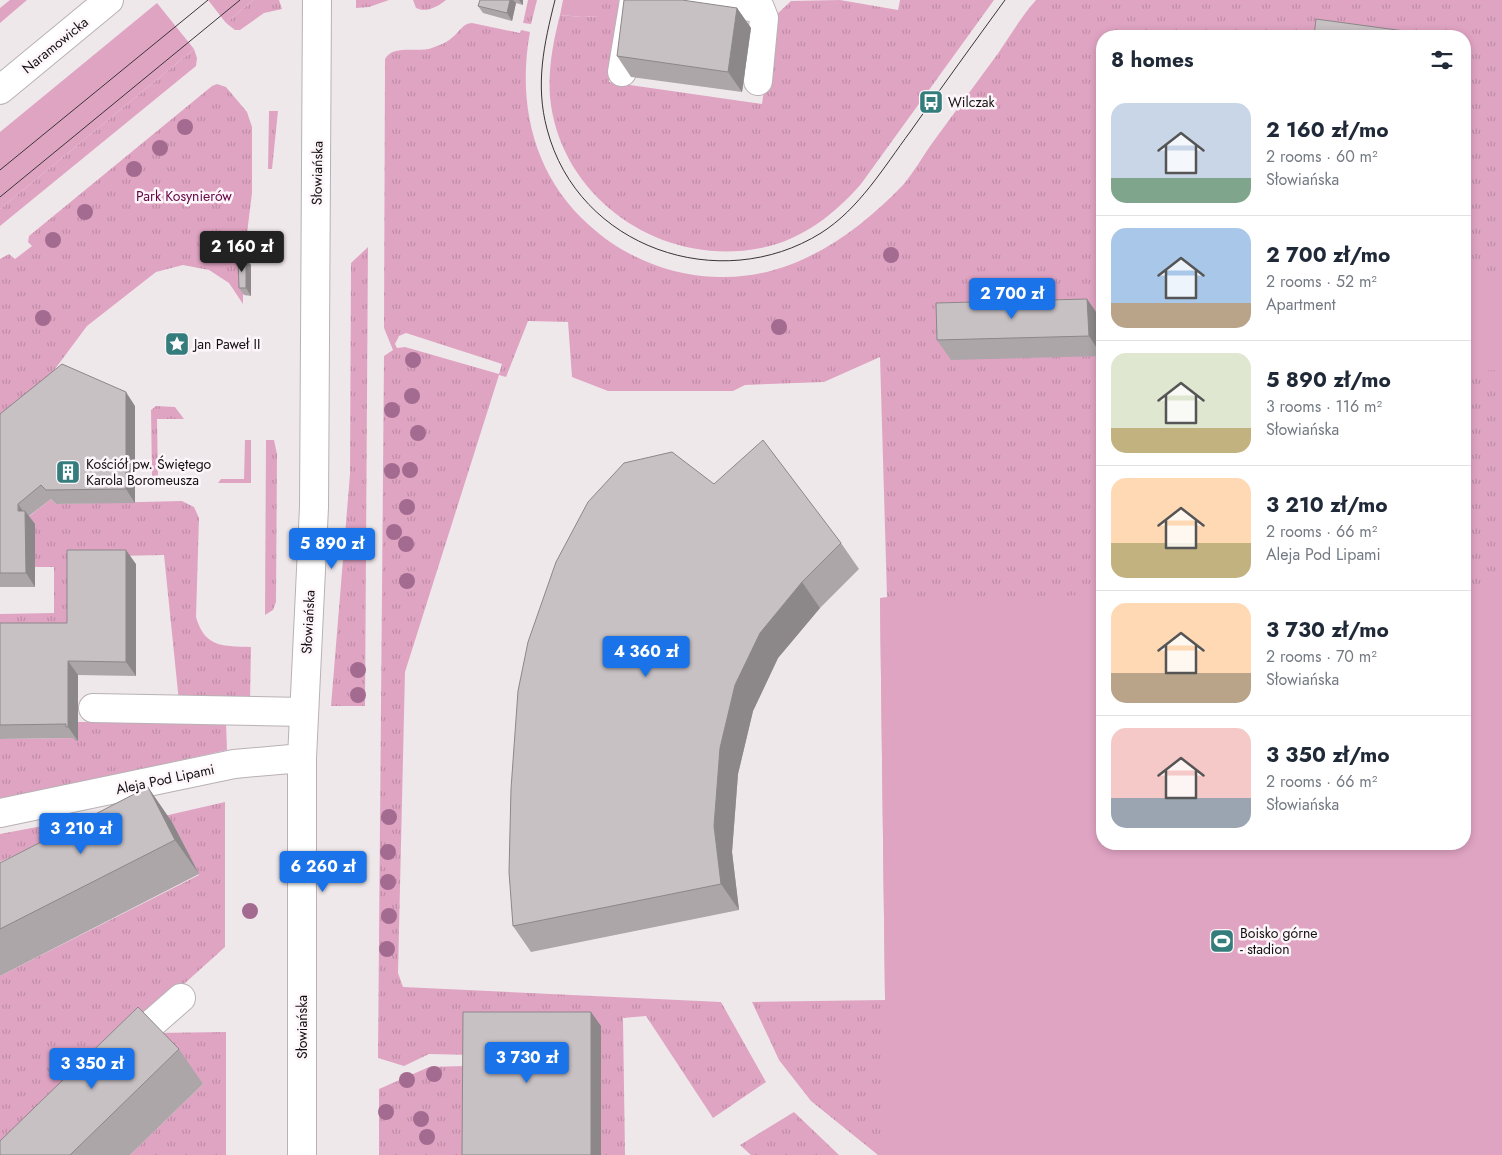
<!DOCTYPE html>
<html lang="en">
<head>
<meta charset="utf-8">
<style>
  body { margin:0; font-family:Jost,sans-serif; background:#f2f2f3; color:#1f2937; height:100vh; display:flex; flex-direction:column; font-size:19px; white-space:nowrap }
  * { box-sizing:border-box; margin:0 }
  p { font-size:16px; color:#747a83 }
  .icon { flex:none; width:28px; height:28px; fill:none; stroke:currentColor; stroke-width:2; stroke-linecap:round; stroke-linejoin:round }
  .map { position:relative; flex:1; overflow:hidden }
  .details { position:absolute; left:1096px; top:30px; width:375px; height:820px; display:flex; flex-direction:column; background:#fff; border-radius:20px; box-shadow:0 2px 8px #0003 }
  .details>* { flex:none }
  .price { position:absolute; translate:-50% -42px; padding:0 11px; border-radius:5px; background:#1a73e8; color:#fff; font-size:16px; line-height:32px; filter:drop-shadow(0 1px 2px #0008) }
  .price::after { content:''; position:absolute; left:50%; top:30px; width:15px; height:11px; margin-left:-8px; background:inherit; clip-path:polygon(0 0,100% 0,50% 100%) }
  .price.on { background:#222; color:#fff }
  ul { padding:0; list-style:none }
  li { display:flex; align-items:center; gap:15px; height:125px; padding:0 15px }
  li+li { border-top:1px solid #e0e1e3 }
  li span { display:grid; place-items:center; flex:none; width:140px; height:100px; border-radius:15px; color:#555 }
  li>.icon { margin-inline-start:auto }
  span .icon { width:60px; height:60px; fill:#fffc; stroke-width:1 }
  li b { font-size:21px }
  h2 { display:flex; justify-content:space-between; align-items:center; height:60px; padding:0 15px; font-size:21px }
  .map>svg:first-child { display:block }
  .grass { fill:url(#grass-tufts); fill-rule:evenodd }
  .garden { fill:#e0a4c3 }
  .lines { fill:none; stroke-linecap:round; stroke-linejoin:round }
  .minor-casing { stroke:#b8b1b5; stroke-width:30 }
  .minor { stroke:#fff; stroke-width:28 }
  .tram { stroke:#383536; stroke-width:1 }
  .tree { fill:#a36b90 }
  .wall { fill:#aca6a9 }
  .shaded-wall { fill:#8c8789 }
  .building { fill:#c8c1c4; stroke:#8c8789 }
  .labels { text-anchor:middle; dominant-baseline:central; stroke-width:5; stroke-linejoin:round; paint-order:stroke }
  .street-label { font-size:14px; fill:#121011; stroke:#fdf5f9 }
  .poi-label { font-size:14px; fill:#121011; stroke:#fdf5f9; text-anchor:start }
  .park-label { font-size:14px; fill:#640546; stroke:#fdf5f9 }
</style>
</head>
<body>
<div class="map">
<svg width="1502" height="1155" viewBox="0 0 1502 1155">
  <defs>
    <pattern id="grass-tufts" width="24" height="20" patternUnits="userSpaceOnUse" patternTransform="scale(1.25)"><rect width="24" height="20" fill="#e0a4c3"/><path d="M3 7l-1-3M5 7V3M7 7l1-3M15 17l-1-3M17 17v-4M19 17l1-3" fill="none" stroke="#bf8ca6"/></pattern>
  </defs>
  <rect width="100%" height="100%" fill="#efe8eb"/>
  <path class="grass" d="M253,0H279L282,9L264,13L240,30H235L226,23Z
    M356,0H389L369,7L356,8Z
    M413,0H446C437,7 427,13 416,8Z
    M528,0H537L531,24L523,23Z
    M599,0H619L609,82L762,104L774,17L791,1L840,0L898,10L900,0H994L861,184C835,214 802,240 761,248C663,268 560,200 550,97C548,69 553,42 560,15L582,17L599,16Z
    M1036,0H1502V1155H878L811,1101L779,1060L752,1002L885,1000L880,598L887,597L880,357L824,382L745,385L733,391H608L572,377L568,322L528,321L506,377L499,375L405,672L398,973L403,987L721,1002L766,1082L713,1118L646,1016L623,1018L625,1155H601L472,1055L429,1054L404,1066L378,1058L384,356L393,350L384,328L385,59C393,44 417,53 432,48C440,45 448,42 454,36C461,30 462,24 472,23L520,33L521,30L530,32C517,103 533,175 589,225C625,258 671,276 719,277C792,279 854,236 903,185C914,172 923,156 933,142C955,112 977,82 999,52C1011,34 1022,16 1036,0ZM1102,36H1465V844H1102ZM406,333L502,364L499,374L405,347L397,348L395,344L399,336Z
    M194,49L197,58L196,66L0,226V209Z
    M217,84L226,87L247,112L252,127V193L243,266V304L229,283L209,270L183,265L156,272L87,326L52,373L0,416V259L9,254L15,259L32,246L28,242L29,236L212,86Z
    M269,111H278L272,169H268Z
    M368,247L365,706H331L350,474L351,263Z
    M156,406L175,407L184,419H157L158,481L152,477L151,410Z
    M266,440H274L277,454L276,602L273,610L265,615Z
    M51,499L56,504L182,501L194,507L199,518L196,617C205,648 223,646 251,647L250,703L179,702L164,555L116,556L76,637H0V614L54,613V567H35L27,518Z
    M78,722H226L227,750L0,800V739L75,738L78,741Z
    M225,802V947L0,1150V976L199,875L172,822L151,819Z
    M74,820L76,826L0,862V834Z
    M226,1032V1155H130L203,1084L153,1033Z
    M464,1066L463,1155H379V1089L429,1067Z
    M794,1112L839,1155H751L740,1145Z"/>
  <path class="garden" d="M10,0H27L0,23V8Z
    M208,0H253L226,23Z
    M563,0H599V16L582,17L560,15Z
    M157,3L194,49L0,209V132Z
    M1502,271V370L1465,371V272Z
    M245,440H251V483H218L221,479H244Z
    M1465,590H1502V1155H887L880,598L1102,595V844H1465Z"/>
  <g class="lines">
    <defs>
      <path id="minor" d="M693,0L760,8L764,18L758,81
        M622,72L634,0
        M0,90L109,0
        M93,708L303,712
        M0,813L234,764L302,758
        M126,1046L181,998
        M302,1155V758L314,507L317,0"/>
    </defs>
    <use href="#minor" class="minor-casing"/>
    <use href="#minor" class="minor"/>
    <path class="tram" d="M555,0C544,44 535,84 547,129C578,248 720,296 821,233C859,209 884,167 910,132C941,88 973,44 1005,0
      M0,170L208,0
      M0,197L240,0"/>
  </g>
  <g class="tree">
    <circle cx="185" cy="127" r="8"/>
    <circle cx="160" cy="148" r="8"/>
    <circle cx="134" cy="169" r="8"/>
    <circle cx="85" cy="212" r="8"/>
    <circle cx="53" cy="240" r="8"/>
    <circle cx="891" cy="255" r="8"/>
    <circle cx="43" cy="318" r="8"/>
    <circle cx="779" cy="327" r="8"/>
    <circle cx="413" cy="360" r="8"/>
    <circle cx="412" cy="396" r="8"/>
    <circle cx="392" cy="410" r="8"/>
    <circle cx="418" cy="433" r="8"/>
    <circle cx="410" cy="470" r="8"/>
    <circle cx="392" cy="471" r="8"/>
    <circle cx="407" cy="507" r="8"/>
    <circle cx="394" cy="532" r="8"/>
    <circle cx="406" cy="544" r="8"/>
    <circle cx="407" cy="581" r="8"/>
    <circle cx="358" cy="670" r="8"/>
    <circle cx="358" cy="695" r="8"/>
    <circle cx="389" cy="817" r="8"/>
    <circle cx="388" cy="852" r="8"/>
    <circle cx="388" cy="882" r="8"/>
    <circle cx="250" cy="911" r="8"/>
    <circle cx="389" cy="916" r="8"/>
    <circle cx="387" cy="949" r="8"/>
    <circle cx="434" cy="1074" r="8"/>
    <circle cx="407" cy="1080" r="8"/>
    <circle cx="386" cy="1112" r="8"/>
    <circle cx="421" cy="1119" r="8"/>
    <circle cx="427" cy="1137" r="8"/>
  </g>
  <path class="wall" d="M480,0H523V5L516,3L512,21L483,13L478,6Z
    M737,8L751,28L742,92L631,77L617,56Z
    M251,265V296L244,295L239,288Z
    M1087,299L1101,319L1102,356L951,360L937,340Z
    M135,406V503L56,504L51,499L29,516L35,524V587H0V414Z
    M714,484L841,543L859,569L820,608L778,658L753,711L738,774L732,852L739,910L531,952L513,926Z
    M136,564V676L78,675V741H76L73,738L0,739V623H67Z
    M172,822L199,874L0,976V863Z
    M179,1049L203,1084L130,1155H0Z"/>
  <path class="shaded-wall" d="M510,0H513L516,3L512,21L507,13Z
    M519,0H523V5Z
    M737,8L751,28L742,92L728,72Z
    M246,258L251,265V296L246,288Z
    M1087,299L1101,319L1102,356L1089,336Z
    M126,392L135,406V503L126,489Z
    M18,504L25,514V511L35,524V587L26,573Z
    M126,550L136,564V676L126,662Z
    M802,582L820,608L778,658L753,711L738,774L732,852L739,910L721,884L714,826L720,748L735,685L760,633Z
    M68,661L78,675V741L68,727Z
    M148,787L172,822L199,874L175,840Z
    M591,1012L601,1026V1155H591Z"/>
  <path class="building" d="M480,0H510L507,13L478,6Z
    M624,0H682L737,8L728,72L617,56Z
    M1316,19L1441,36H1314Z
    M238,258H246V288H239Z
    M1087,299L1089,336L937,340L936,303Z
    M62,364L126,392V489L46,490L41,485L18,504V511H25L26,573H0V414Z
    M763,440L841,543L802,582L760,633L735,685L720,748L714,826L721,884L513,926L509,872L511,789L518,691L528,642L556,562L588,502L624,463L672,452L714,484Z
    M67,550H126V662L68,661V727H66V724L0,725V623H67Z
    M148,787L175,840L0,929V863Z
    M138,1007L179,1049L70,1155H0V1141Z
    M463,1012H591V1155H462Z"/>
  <defs>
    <symbol id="bus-square" viewBox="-11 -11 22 22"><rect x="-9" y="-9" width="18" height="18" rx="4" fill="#347d7c" stroke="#fdf5f9"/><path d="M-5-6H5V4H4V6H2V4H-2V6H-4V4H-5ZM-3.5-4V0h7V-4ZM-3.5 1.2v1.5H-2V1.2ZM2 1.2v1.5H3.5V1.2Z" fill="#fff"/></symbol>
    <symbol id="sight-square" viewBox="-11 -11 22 22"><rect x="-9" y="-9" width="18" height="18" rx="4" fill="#347d7c" stroke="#fdf5f9"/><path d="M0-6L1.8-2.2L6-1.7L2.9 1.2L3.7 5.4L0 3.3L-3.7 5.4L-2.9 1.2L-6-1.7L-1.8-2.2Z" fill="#fff"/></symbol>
    <symbol id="building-square" viewBox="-11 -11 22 22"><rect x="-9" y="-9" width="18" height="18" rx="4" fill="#347d7c" stroke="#fdf5f9"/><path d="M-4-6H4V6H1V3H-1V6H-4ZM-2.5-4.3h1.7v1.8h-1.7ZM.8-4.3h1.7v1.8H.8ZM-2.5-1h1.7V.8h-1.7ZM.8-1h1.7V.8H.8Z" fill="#fff"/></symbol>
    <symbol id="stadium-square" viewBox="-11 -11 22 22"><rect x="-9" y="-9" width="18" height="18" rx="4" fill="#347d7c" stroke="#fdf5f9"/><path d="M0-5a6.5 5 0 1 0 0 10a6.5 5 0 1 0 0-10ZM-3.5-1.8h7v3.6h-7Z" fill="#fff"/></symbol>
  </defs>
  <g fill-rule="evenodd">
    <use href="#bus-square" x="917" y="88" width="28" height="28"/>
    <use href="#sight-square" x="163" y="330" width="28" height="28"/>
    <use href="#building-square" x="54" y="458" width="28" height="28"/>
    <use href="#stadium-square" x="1208" y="927" width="28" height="28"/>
  </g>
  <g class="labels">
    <g class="street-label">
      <text transform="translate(55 45) rotate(-39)">Naramowicka</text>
      <text transform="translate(317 173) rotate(-89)">Słowiańska</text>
      <text transform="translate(308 622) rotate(-87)">Słowiańska</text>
      <text transform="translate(165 779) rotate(-12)">Aleja Pod Lipami</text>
      <text transform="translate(302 1027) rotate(-90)">Słowiańska</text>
    </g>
    <g class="poi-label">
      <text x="948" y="102">Wilczak</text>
      <text x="194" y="344">Jan Paweł II</text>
      <text x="86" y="464">Kościół pw. Świętego<tspan x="86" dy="16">Karola Boromeusza</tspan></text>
      <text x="1240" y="933">Boisko górne<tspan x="1240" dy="16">- stadion</tspan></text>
    </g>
    <g class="park-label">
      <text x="184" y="196">Park Kosynierów</text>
    </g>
  </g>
</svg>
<b class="price on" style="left:242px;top:273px">2 160 zł</b>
<b class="price" style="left:1012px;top:320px">2 700 zł</b>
<b class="price" style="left:332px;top:570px">5 890 zł</b>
<b class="price" style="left:646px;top:678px">4 360 zł</b>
<b class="price" style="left:81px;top:855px">3 210 zł</b>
<b class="price" style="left:323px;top:893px">6 260 zł</b>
<b class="price" style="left:527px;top:1084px">3 730 zł</b>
<b class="price" style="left:92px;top:1090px">3 350 zł</b>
<section class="details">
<h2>8 homes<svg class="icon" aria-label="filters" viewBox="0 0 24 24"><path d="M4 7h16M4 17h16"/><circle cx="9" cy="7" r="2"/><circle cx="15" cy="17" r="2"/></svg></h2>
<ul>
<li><span style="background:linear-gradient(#c9d6e8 75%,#7fa58c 0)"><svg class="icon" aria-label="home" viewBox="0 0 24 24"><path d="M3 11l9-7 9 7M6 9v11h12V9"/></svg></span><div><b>2 160 zł/mo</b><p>2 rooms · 60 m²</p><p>Słowiańska</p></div></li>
<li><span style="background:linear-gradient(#a9c7e8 75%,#b9a48a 0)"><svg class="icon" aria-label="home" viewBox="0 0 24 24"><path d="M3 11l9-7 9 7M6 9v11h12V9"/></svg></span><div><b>2 700 zł/mo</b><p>2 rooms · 52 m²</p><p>Apartment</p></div></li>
<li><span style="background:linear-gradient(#dfe7d0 75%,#c2b280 0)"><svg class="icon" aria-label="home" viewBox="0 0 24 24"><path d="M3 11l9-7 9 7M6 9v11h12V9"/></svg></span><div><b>5 890 zł/mo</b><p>3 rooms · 116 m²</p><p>Słowiańska</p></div></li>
<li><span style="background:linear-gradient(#ffd9b3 65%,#c2b280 0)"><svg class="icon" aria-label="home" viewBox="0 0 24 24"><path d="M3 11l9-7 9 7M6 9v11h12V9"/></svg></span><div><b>3 210 zł/mo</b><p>2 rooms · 66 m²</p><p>Aleja Pod Lipami</p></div></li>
<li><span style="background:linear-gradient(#ffd9b3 70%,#b9a48a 0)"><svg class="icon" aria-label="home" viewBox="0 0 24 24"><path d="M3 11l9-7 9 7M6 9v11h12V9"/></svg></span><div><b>3 730 zł/mo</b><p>2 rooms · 70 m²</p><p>Słowiańska</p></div></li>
<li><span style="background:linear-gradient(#f6c9c9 70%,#9aa5b1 0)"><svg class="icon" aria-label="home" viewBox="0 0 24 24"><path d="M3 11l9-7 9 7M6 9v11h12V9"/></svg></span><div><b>3 350 zł/mo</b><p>2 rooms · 66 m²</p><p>Słowiańska</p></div></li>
</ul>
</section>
</div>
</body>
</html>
